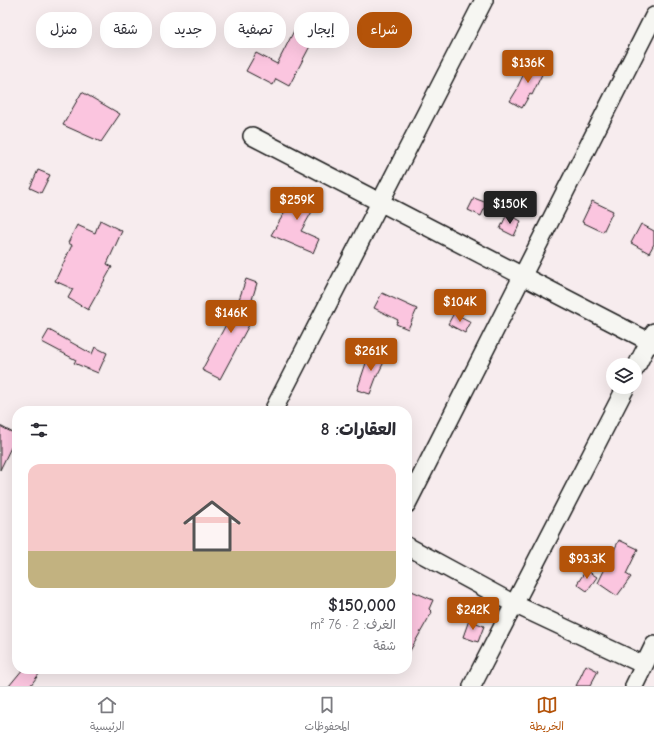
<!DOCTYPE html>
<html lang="ar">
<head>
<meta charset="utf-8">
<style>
  body { margin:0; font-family:"Comic Neue","Playpen Sans Arabic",sans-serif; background:#f2f2f3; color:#2b2b33; direction:rtl; height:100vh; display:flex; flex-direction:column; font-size:15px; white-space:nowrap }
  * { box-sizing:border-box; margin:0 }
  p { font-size:13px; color:#7c7c81 }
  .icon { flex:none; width:22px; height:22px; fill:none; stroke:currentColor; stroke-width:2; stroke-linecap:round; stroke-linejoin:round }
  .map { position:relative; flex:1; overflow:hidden; direction:ltr }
  .side { position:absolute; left:12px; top:406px; width:400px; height:268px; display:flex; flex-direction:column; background:#fff; border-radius:16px; box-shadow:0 4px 16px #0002; direction:rtl }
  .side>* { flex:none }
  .top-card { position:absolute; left:12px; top:12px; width:400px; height:36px; direction:rtl; display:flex; gap:8px }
  .controls { position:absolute; left:606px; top:358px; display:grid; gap:8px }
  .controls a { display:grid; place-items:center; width:36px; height:36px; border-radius:50%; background:#fff; box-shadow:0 4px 16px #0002; font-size:20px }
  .price { position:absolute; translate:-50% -34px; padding:0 9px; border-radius:4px; background:#b45309; color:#fff; font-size:13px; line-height:26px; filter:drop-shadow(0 1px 2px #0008) }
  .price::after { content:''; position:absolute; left:50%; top:24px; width:12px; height:9px; margin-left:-6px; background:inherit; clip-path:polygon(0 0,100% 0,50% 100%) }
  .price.on { background:#222; color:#fff }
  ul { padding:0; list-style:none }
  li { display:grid; align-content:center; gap:8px; height:212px; padding:0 16px }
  li span { display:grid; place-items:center; height:124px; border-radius:12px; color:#555 }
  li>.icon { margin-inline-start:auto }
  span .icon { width:72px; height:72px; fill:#fffc; stroke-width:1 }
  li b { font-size:17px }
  h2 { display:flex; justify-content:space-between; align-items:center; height:48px; padding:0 16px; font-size:17px }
  .tag { padding:0 14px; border-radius:16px; background:#fff; box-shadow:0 4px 16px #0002; font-size:14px; line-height:36px }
  .tag.on { background:#b45309; color:#fff }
  .dock { display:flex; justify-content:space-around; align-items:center; height:56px; border-top:1px solid #e1e1e2; background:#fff; font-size:11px; color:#7c7c81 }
  .dock a { display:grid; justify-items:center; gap:2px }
  .dock .on { color:#b45309 }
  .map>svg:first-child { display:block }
  .building { fill:#fbc5df; stroke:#1c1c1c }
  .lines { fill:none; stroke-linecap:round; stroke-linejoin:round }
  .street-casing { stroke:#1c1c1c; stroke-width:20 }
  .street { stroke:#f6f6f2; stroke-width:17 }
</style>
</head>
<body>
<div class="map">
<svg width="654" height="686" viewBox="0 0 654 686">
  <rect width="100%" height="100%" fill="#f7ecee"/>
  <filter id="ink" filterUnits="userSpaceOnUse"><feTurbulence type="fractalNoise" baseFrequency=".025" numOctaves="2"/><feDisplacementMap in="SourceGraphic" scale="8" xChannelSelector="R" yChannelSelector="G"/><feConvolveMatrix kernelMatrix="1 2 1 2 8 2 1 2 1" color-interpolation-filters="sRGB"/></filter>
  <g filter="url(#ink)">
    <path class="building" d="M299,21L318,31L289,86L276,79L273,85L246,71L256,53L277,64Z
      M530,61L545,68L532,95L530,94L522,108L510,101L518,88H517Z
      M82,92L120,114L101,142L63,125Z
      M38,170L50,175L41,193L30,188Z
      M294,188L318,201L301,231L319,239L313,253L271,235L285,212L282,210Z
      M474,198L487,203L481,216L468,210Z
      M592,201L613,211L603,232L582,222Z
      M507,214L521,221L514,236L500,229Z
      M100,220L122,231L107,264L112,267L88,310L68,298L73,289L55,281L72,245L68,243L77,225L95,233Z
      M641,224L654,231V244L649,253L631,243Z
      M246,279L257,283L245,323L249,325L220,379L202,370L231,315L233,317Z
      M382,293L417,309L408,329L396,324L398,320L374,308Z
      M454,313L471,322L465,333L448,324Z
      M49,330L92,354L95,347L107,353L98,373L74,363L76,360L42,342Z
      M370,351L374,354L375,352L386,358L376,378L370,394L357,390Z
      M0,426L17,435L0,470Z
      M619,540L638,549L626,574L631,577L617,596L598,583Z
      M586,570L597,577L587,591L577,584Z
      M407,589L433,600L429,609L432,612L407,656Z
      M469,620L484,626L478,642L463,637Z
      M586,665L598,671L590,686H576Z
      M23,669H43L30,686H9Z"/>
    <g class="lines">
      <defs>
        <path id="street" d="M252,136L654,344
          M635,369L654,332
          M273,411L484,0
          M407,504L654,16
          M407,546L514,604L644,665
          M472,686L626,387
          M634,686L654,645"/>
      </defs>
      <use href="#street" class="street-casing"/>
      <use href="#street" class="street"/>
    </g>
  </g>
</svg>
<div class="controls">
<a><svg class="icon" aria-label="layers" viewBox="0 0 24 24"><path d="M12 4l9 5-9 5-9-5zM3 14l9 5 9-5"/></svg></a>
</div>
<b class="price" style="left:528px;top:84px">$136K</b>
<b class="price" style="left:297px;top:221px">$259K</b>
<b class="price on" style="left:510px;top:225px">$150K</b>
<b class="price" style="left:460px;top:323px">$104K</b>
<b class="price" style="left:231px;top:334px">$146K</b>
<b class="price" style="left:371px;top:372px">$261K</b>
<b class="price" style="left:587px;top:580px">$93.3K</b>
<b class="price" style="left:473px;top:631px">$242K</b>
<div class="top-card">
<a class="tag on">شراء</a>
<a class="tag">إيجار</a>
<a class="tag">تصفية</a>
<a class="tag">جديد</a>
<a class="tag">شقة</a>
<a class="tag">منزل</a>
</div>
<section class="side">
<h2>العقارات: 8<svg class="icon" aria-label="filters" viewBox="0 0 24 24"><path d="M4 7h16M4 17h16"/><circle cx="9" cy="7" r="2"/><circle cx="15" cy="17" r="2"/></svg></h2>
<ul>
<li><span style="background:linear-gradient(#f6c9c9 70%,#c2b280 0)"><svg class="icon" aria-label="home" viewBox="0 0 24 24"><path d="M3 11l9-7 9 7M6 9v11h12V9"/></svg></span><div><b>$150,000</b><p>الغرف: 2 · 76 m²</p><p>شقة</p></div></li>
</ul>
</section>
</div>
<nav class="dock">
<a class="on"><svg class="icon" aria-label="map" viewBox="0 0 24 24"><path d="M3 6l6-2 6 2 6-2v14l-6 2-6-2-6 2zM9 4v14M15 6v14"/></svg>الخريطة</a>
<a><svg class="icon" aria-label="saved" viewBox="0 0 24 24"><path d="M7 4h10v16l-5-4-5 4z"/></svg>المحفوظات</a>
<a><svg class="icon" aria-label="home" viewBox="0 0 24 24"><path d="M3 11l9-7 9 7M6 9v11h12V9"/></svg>الرئيسية</a>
</nav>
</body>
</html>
